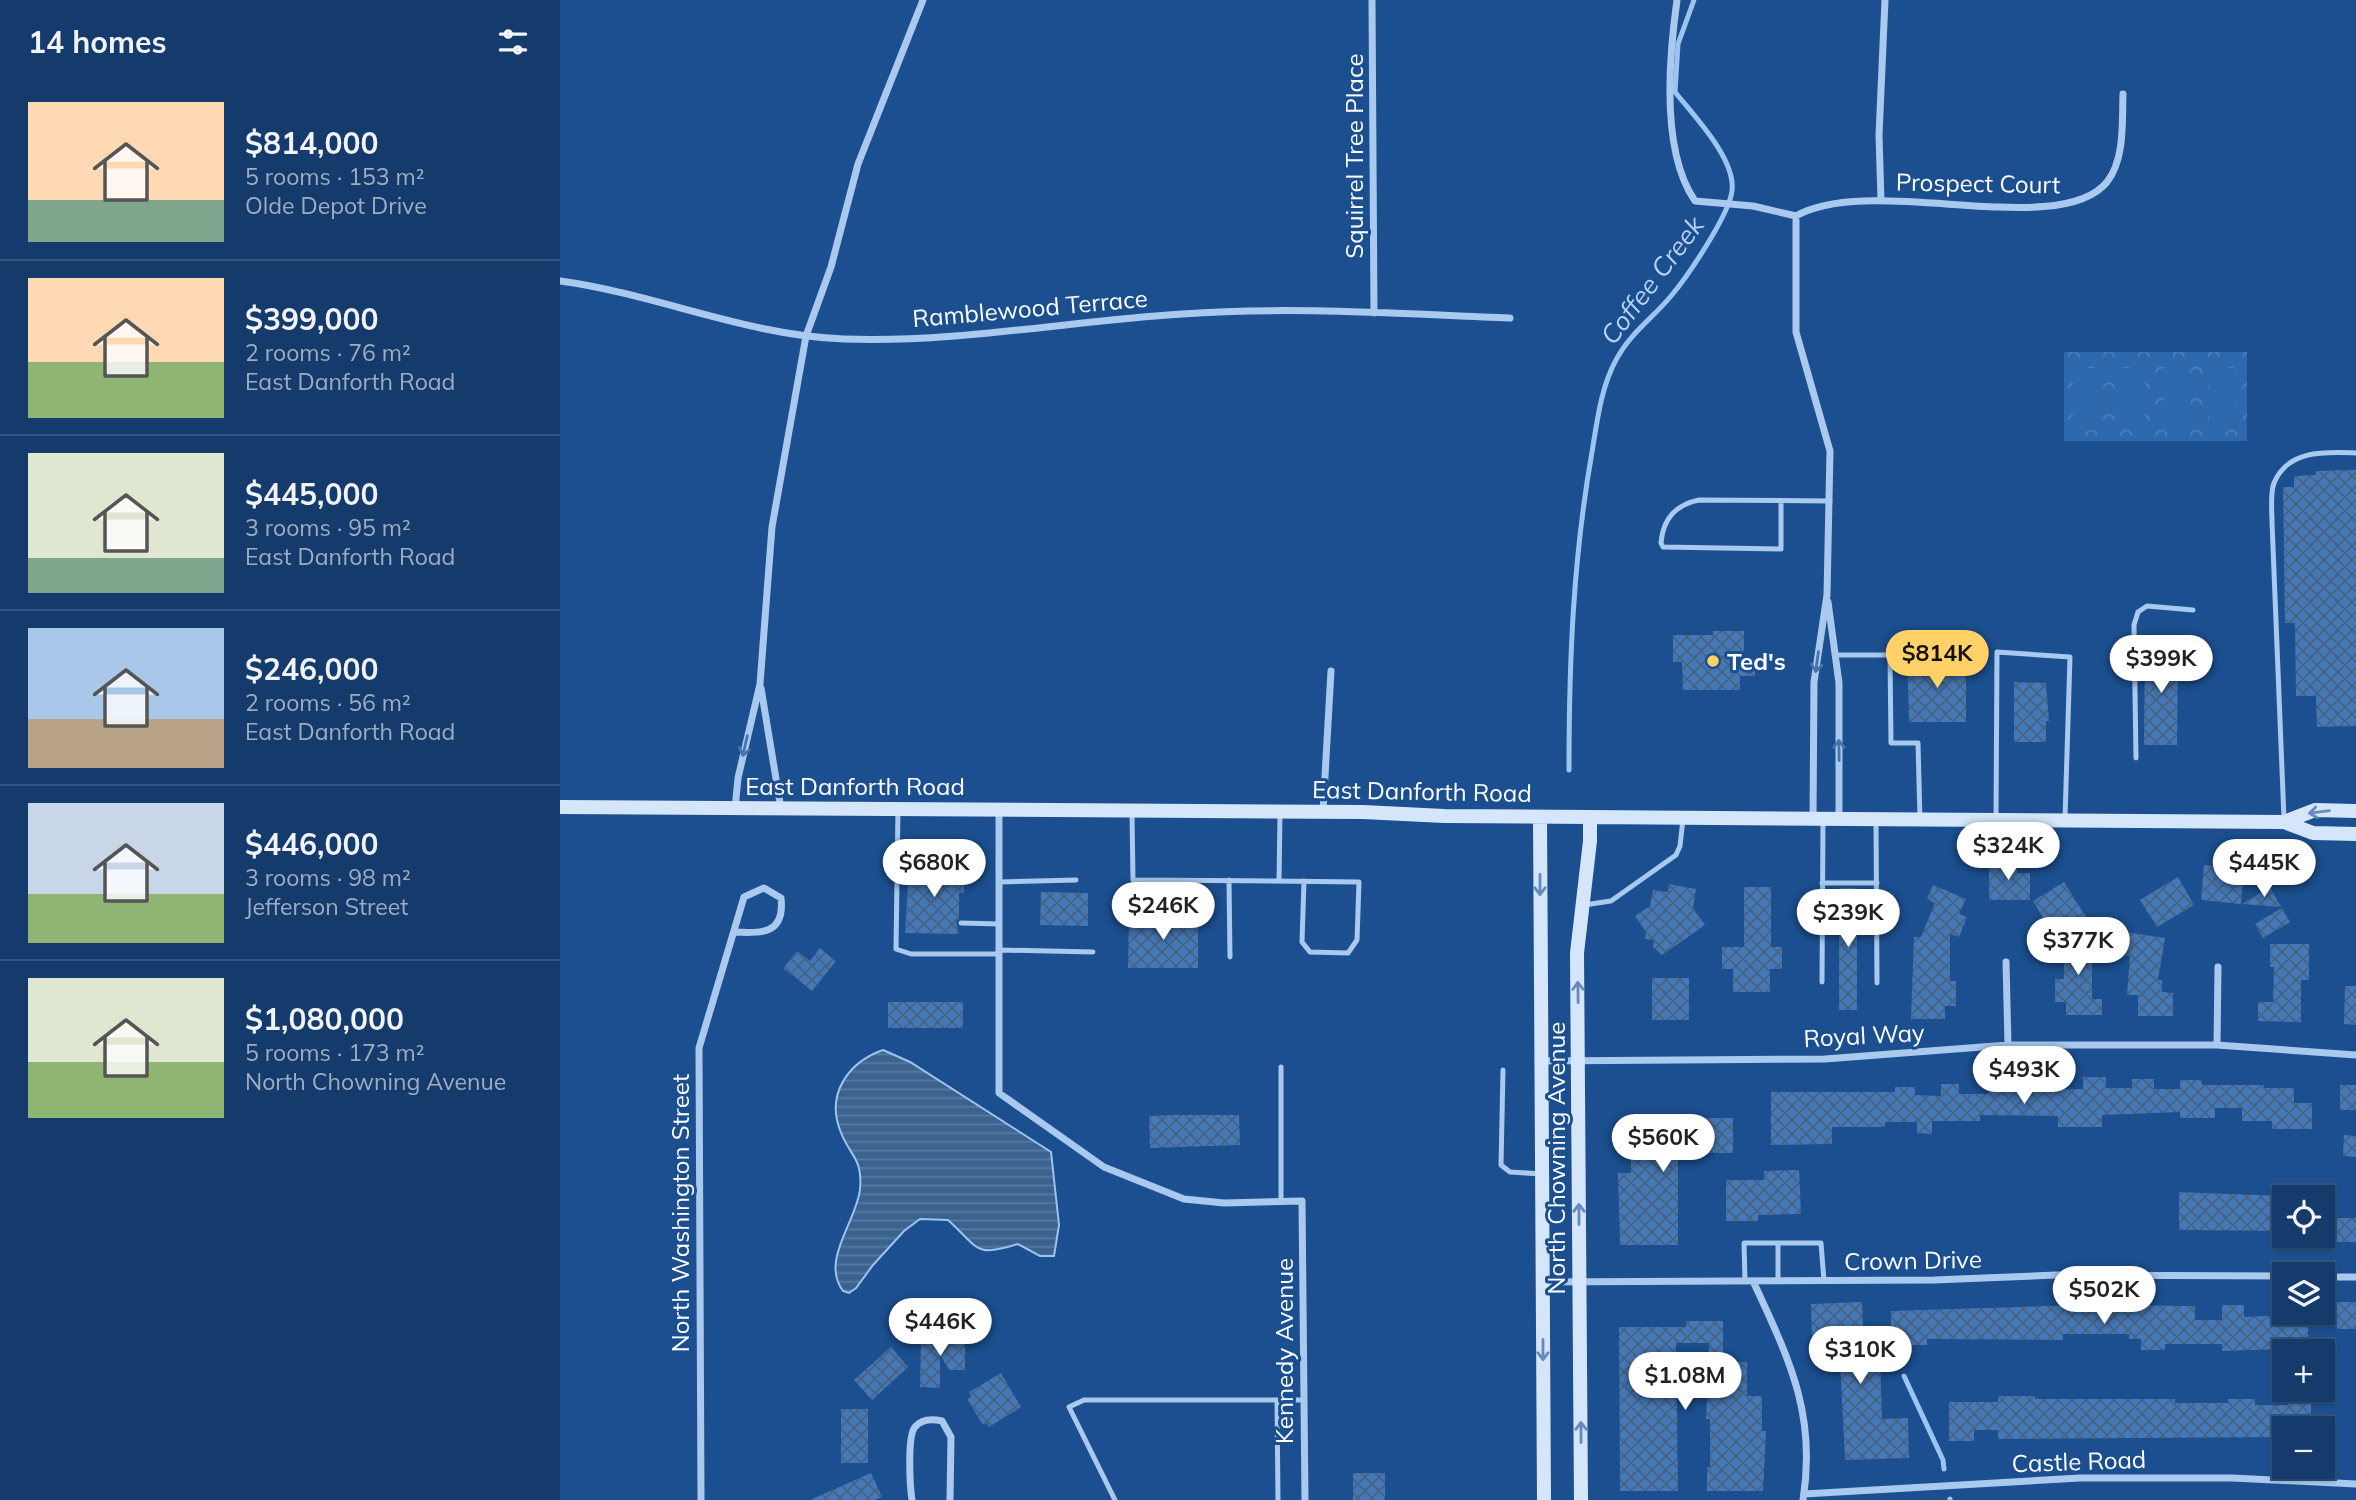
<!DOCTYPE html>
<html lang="en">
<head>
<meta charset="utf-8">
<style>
  body { margin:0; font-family:Mulish,sans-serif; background:#214673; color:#f1f3f6; height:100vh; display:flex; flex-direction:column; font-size:26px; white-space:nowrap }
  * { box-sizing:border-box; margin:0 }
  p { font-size:23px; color:#9dadc1 }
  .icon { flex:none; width:38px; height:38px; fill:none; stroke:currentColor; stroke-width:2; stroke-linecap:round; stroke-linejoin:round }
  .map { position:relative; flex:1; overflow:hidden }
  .sheet { display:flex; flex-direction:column; background:#143b6b; width:560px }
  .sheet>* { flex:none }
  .controls { position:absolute; left:1712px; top:1185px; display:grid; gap:14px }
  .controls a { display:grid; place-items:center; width:63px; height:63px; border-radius:0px; background:#143b6b; box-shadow:0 2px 5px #0004,0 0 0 2px #33557e; font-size:35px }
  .price { position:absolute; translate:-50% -60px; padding:0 16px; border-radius:24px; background:#fff; color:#222; font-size:23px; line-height:46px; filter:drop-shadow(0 2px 4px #0008) }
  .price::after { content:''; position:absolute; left:50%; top:42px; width:21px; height:16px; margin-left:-10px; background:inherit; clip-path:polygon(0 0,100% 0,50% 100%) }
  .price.on { background:#ffd166; color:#111 }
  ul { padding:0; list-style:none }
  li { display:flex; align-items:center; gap:21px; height:175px; padding:0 28px }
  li+li { border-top:2px solid #33557e }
  li span { display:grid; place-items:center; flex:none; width:196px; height:140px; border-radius:0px; color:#555 }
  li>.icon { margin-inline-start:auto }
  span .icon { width:84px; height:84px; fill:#fffc; stroke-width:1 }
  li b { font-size:30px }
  h2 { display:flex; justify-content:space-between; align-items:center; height:84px; padding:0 28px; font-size:30px }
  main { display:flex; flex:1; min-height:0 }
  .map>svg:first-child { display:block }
  .forest { fill:url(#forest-crowns) }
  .pitch { fill:#2e69ad }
  .water { fill:url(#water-rules); stroke:#9cc4f0; stroke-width:2 }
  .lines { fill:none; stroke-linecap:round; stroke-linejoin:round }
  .stream { stroke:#9cc4f0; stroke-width:5 }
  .building { fill:url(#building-cross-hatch) }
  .lane { stroke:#a9c9ee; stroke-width:5 }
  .street { stroke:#a9c9ee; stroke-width:7 }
  .secondary { stroke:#d6e6fa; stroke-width:14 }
  .oneway { stroke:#4674ac }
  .oneway2 { stroke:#668bba }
  .poi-dot { fill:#ffd166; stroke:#1b4f8f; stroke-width:2.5 }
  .labels { text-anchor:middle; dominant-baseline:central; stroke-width:6; stroke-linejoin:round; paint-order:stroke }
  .street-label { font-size:24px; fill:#fff; stroke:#1b4f8f }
  .poi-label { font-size:24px; font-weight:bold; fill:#fff; stroke:#1b4f8f; text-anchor:start }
  .water-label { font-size:26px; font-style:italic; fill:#b5d3f5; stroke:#1b4f8f }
</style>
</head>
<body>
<main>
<section class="sheet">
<h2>14 homes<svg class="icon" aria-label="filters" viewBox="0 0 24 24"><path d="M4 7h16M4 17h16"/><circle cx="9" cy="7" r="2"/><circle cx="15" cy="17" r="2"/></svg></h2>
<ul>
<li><span style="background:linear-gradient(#ffd9b3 70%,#7fa58c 0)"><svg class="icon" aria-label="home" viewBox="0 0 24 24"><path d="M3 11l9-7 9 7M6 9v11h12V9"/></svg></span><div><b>$814,000</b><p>5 rooms · 153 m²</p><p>Olde Depot Drive</p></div></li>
<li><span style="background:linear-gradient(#ffd9b3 60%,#8fb573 0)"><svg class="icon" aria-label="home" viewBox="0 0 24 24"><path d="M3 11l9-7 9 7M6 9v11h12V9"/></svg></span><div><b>$399,000</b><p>2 rooms · 76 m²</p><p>East Danforth Road</p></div></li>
<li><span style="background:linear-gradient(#dfe7d0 75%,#7fa58c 0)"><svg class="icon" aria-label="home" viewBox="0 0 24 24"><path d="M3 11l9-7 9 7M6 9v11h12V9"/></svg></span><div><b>$445,000</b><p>3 rooms · 95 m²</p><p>East Danforth Road</p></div></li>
<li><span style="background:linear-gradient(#a9c7e8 65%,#b9a48a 0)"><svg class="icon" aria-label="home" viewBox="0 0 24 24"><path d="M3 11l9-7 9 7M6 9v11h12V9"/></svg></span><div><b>$246,000</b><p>2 rooms · 56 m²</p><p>East Danforth Road</p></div></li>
<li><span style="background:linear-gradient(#c9d6e8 65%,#8fb573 0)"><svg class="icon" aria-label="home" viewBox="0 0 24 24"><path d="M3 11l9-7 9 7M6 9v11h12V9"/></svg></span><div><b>$446,000</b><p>3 rooms · 98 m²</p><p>Jefferson Street</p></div></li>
<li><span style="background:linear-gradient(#dfe7d0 60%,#8fb573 0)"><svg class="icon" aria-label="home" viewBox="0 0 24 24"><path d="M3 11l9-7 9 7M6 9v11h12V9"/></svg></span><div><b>$1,080,000</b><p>5 rooms · 173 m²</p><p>North Chowning Avenue</p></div></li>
</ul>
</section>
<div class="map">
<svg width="1796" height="1500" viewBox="0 0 1796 1500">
  <defs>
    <pattern id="forest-crowns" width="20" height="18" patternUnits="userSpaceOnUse" patternTransform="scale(1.75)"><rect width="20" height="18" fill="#2e69ad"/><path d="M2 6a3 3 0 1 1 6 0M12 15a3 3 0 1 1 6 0" fill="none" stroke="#4d80b9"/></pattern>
    <pattern id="water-rules" width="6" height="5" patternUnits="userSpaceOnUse" patternTransform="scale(1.75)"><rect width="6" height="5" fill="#3c6290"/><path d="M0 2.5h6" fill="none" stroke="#597aa1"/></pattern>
    <pattern id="building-cross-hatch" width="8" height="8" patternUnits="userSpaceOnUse" patternTransform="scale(1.75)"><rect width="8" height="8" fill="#4478b7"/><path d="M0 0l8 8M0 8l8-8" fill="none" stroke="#486282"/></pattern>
  </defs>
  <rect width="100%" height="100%" fill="#1b4f8f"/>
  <path class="forest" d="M1504,352H1687V441H1504Z"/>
  <path class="pitch" d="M1513,368H1540V426H1513Z
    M1558,368H1585V426H1558Z
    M1604,368H1630L1631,426H1604Z
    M1649,368H1676V426H1649Z"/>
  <path class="water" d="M323,1050L350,1062L491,1152L499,1225L494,1256H480L458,1244C414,1258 419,1248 388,1220L360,1219L344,1231L313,1265L296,1288L289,1293L283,1291C260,1260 297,1221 300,1189C303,1157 289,1156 280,1130C266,1093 289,1062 323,1050Z"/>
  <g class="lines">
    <path class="stream" d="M1009,770C1009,661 1013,560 1032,452C1037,422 1041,387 1056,360C1070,333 1093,318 1111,296C1128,276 1169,215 1172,191C1176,159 1134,116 1115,92L1118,44L1134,0
      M1344,1376L1383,1460L1384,1469
      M1390,1499V1500"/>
  </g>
  <path class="building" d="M1796,470V726L1757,727L1756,696H1736L1735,623H1725L1723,487H1734V476L1756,475V471Z
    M1153,631H1184V664H1195V676H1180V690H1123L1122,662H1113V635H1153Z
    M1585,645H1618L1617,745H1584Z
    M1406,657V722H1349L1347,658Z
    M1454,682L1486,683L1489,721H1486V742H1454Z
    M1429,862H1457V873H1470V900H1429Z
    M349,865H404V893H399V918L396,922L399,934L345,933Z
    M1644,865L1666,867L1665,879L1683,881L1681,904L1641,900Z
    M1618,877L1634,905L1597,927L1580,900Z
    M1504,882L1526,917L1494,936L1473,901Z
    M1109,884L1136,889L1133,908L1145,925L1102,955L1093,947L1094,940L1085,939L1086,932L1075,916L1090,906L1093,890L1108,892Z
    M1373,885L1406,899L1399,914L1407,917L1399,937L1390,934V981H1396V1006H1385V1019H1351L1354,937H1361L1375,903L1367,899Z
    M1184,887H1211V947H1222V969H1210V992H1173V969H1162V947H1184Z
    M1710,887L1721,907L1682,904Z
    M1279,888H1297V1010H1279Z
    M481,892L528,893V926L480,925Z
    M1722,908L1730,922L1703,938L1695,924Z
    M569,915H638V968H568Z
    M1565,932L1605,938L1598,980H1602V992L1613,993V1016H1578V995H1567L1570,956L1561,954Z
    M1504,934H1532V999H1542V1015H1506V1002H1495V979H1504Z
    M1710,944H1749V980H1741V1022L1698,1021V1002H1713L1714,967H1710Z
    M260,948L276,961L252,991L223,968L237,951L250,961Z
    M1092,978H1129V1020H1092Z
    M1785,986H1796V1025L1784,1024Z
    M328,1002H403V1028H328Z
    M1523,1077H1546V1088H1572V1079H1594V1089H1620V1080H1642V1085H1704V1088H1734V1103H1752V1129H1712V1121H1682V1108H1655V1118H1620V1112L1542,1115V1127H1498V1116L1420,1115V1121H1372V1134L1357,1133V1122H1325V1127H1272V1144L1211,1145V1092H1335V1087H1355V1095L1381,1096V1084H1399V1094H1428V1086H1477V1080H1497V1089H1523Z
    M1780,1085H1796V1110H1780Z
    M610,1115H679L680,1145L590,1148L589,1116Z
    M1071,1118H1173V1153H1118V1245H1060L1058,1173H1071Z
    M1784,1135L1796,1136V1157L1783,1156Z
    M1239,1170L1241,1214L1198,1215V1221H1166V1180H1204V1171Z
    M1619,1192L1724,1196V1231L1619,1230Z
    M1774,1218H1796V1242H1774Z
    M1302,1302L1304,1352L1320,1351L1322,1419L1348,1418L1349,1458L1285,1460L1279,1340H1252L1251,1304Z
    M1777,1302H1796V1329H1777Z
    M1517,1305L1635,1306V1320H1662V1305H1684V1317L1748,1314V1348L1662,1351V1344H1605V1350H1581V1339H1569V1334H1503V1340L1367,1339V1345H1331V1311Z
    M1126,1321H1163V1362H1187V1396H1202V1431H1206L1203,1491H1147V1467H1150V1419H1146L1149,1343H1116L1118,1491H1060L1059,1327H1126Z
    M361,1337H405V1370H389L380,1355V1388L360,1387Z
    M331,1347L348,1367L312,1400L294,1380Z
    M441,1373L461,1407L429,1427L427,1423L423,1425L407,1399L411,1397L409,1392Z
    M1728,1393H1751V1427L1724,1428V1437L1438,1439V1430H1414V1441H1389V1402H1438V1396H1475V1399H1615V1403H1668V1399H1695V1405H1728Z
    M281,1409H308V1463H281Z
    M311,1473L322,1497L314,1500H250Z
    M793,1473H825V1500H793Z"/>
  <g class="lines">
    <path class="lane" d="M1221,501V549L1103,547L1101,543C1103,519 1115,505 1139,500L1270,501
      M1277,655H1330L1331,743H1358L1360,819
      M1576,758L1574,625L1578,612L1587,606L1633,610
      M338,809L336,949L351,954H439
      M572,813L573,880C648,880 724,881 799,882L797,940L788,953L750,952L742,942L744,881
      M1436,818L1437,652L1510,657L1505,818
      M1724,819L1712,522C1712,511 1710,493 1714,483C1728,449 1766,452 1796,453
      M1316,822L1317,983
      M669,880L670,957
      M719,881L720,814
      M439,882L516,880
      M1262,883H1317
      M1024,905L1051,901L1116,855L1120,846L1123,819
      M401,923L439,924
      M439,950L533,952
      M1262,982L1263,821
      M721,1067V1202
      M943,1070L941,1165L950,1172L982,1174
      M1218,1243V1281
      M1185,1281L1184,1243H1261L1264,1281
      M717,1400L718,1500
      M555,1500L509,1407L524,1400H744"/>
    <path class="street" d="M812,0L814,313
      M1117,0C1109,57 1101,152 1135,201L1193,206L1236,216
      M1321,201L1319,135L1325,0
      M1236,216V332L1270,451L1267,595L1254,682L1253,818
      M1236,216C1310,173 1499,241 1547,182C1565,159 1562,122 1563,94
      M0,281C96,294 188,336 284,339C398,343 509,321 622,314C731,306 841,314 950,318
      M1268,602L1279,683V818
      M201,688L221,809
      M175,809L178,778L200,684L212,527L246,336L271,267L298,164L363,0
      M439,810V1093L544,1167L624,1199L664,1203L742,1201L745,1500
      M763,811L771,671
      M1446,962L1448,1045
      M1657,1045L1658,967
      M982,1061L1265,1059L1448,1045H1657L1796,1055
      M1762,1277H1796
      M1193,1281C1228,1357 1257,1413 1243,1500
      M983,1282L1374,1280L1496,1275L1724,1276
      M1244,1494L1520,1478H1672L1796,1484
      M141,1500L139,1048L184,897L204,888L221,898C225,933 203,934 175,932
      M352,1500C350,1487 347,1436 355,1427C362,1419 373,1419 382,1421L391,1437L390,1500"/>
    <path class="secondary" d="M0,807L803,812L884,816L1724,822L1753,833L1796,834
      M980,817L984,1500
      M1724,822L1755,810L1796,811
      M1021,1500L1017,953L1030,841V817"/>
  </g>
  <defs><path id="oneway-shaft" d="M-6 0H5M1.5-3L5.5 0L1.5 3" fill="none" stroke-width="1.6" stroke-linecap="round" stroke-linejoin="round" transform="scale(1.75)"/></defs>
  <g class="oneway">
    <use href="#oneway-shaft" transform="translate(1257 662) rotate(98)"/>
    <use href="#oneway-shaft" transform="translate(185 746) rotate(103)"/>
    <use href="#oneway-shaft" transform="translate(1279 750) rotate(-91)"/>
  </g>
  <g class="oneway2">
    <use href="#oneway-shaft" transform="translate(1759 812) rotate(173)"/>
    <use href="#oneway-shaft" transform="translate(980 885) rotate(90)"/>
    <use href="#oneway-shaft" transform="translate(1018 992) rotate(-91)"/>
    <use href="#oneway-shaft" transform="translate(1019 1214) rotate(-90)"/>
    <use href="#oneway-shaft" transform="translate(983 1350) rotate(90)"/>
    <use href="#oneway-shaft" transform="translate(1021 1432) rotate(-90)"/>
  </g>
  <circle class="poi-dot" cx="1153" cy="661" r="7"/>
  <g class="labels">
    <g class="street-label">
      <text transform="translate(794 156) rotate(-90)">Squirrel Tree Place</text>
      <text transform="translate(1418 183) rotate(1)">Prospect Court</text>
      <text transform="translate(470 308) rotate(-5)">Ramblewood Terrace</text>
      <text x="295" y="786">East Danforth Road</text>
      <text transform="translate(862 791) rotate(1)">East Danforth Road</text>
      <text transform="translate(1304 1035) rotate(-3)">Royal Way</text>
      <text transform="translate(996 1158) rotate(-90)">North Chowning Avenue</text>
      <text transform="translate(120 1213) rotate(-90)">North Washington Street</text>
      <text transform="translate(1353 1260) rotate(-1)">Crown Drive</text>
      <text transform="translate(724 1351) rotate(-90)">Kennedy Avenue</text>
      <text transform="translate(1519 1461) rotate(-2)">Castle Road</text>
    </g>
    <g class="poi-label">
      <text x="1167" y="661">Ted's</text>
    </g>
    <g class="water-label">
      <text transform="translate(1092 280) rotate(-53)">Coffee Creek</text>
    </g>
  </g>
</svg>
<div class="controls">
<a><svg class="icon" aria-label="locate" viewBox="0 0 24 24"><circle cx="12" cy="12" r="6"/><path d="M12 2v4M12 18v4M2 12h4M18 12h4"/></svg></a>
<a><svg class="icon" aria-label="layers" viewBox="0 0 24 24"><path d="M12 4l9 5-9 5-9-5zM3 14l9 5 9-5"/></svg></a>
<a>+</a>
<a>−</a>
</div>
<b class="price on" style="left:1377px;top:690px">$814K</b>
<b class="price" style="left:1601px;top:695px">$399K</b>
<b class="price" style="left:1448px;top:882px">$324K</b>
<b class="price" style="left:374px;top:899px">$680K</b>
<b class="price" style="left:1704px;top:899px">$445K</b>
<b class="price" style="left:603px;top:942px">$246K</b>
<b class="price" style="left:1288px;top:949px">$239K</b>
<b class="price" style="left:1518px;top:977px">$377K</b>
<b class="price" style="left:1464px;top:1106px">$493K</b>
<b class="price" style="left:1103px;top:1174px">$560K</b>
<b class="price" style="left:1544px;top:1326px">$502K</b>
<b class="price" style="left:380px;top:1358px">$446K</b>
<b class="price" style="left:1300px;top:1386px">$310K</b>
<b class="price" style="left:1125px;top:1412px">$1.08M</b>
</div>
</main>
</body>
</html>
